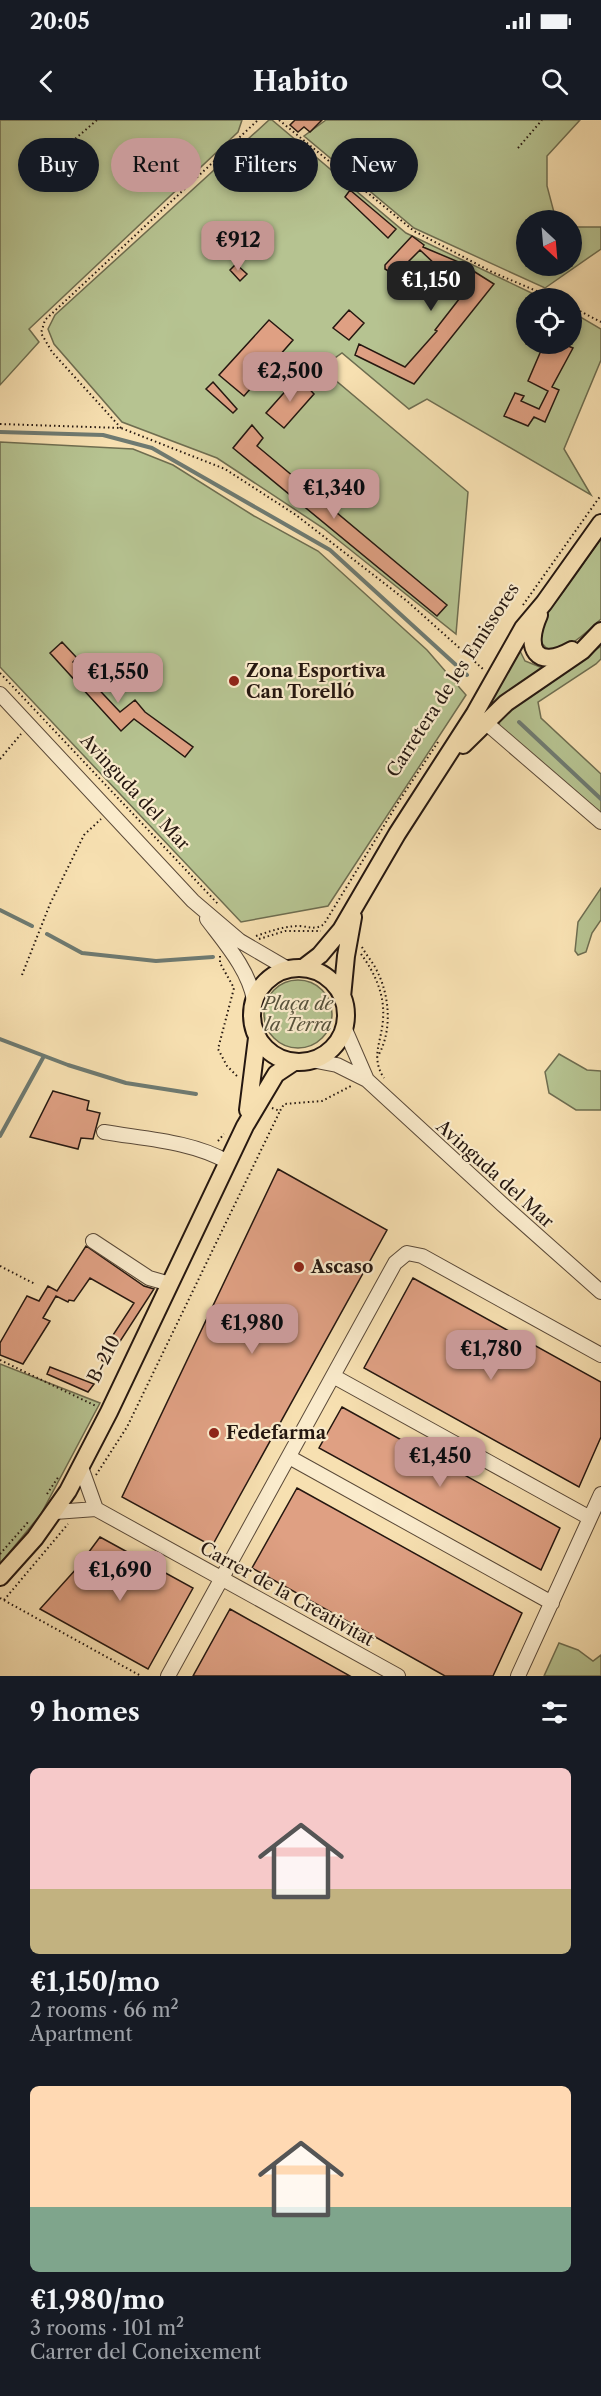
<!DOCTYPE html>
<html lang="en">
<head>
<meta charset="utf-8">
<style>
  body { margin:0; font-family:"Libre Caslon Text",serif; background:#20242c; color:#f1f3f6; height:100vh; display:flex; flex-direction:column; font-size:22px; white-space:nowrap }
  * { box-sizing:border-box; margin:0 }
  p { font-size:20px; color:#9ea1a6 }
  .icon { flex:none; width:33px; height:33px; fill:none; stroke:currentColor; stroke-width:2; stroke-linecap:round; stroke-linejoin:round }
  .map { position:relative; height:1556px; overflow:hidden }
  .drawer { display:flex; flex-direction:column; background:#171b24; flex:1 }
  .drawer>* { flex:none }
  .top-card { position:absolute; left:18px; top:18px; width:566px; height:54px; display:flex; gap:12px }
  .needle { width:39px; rotate:154deg }
  .fabs { position:absolute; left:516px; top:90px; display:grid; gap:12px }
  .fabs a { display:grid; place-items:center; width:66px; height:66px; border-radius:50%; background:#171b24; box-shadow:0 3px 9px #0003; font-size:30px }
  .price { position:absolute; translate:-50% -51px; padding:0 14px; border-radius:12px; background:#c59692; color:#111; font-size:20px; line-height:39px; filter:drop-shadow(0 2px 3px #0008) }
  .price::after { content:''; position:absolute; left:50%; top:36px; width:18px; height:14px; margin-left:-9px; background:inherit; clip-path:polygon(0 0,100% 0,50% 100%) }
  .price.on { background:#222; color:#fff }
  ul { padding:0; list-style:none }
  li { display:grid; align-content:center; gap:12px; height:318px; padding:0 30px }
  li span { display:grid; place-items:center; height:186px; border-radius:9px; color:#555 }
  li>.icon { margin-inline-start:auto }
  span .icon { width:108px; height:108px; fill:#fffc; stroke-width:1 }
  li b { font-size:26px }
  h2 { display:flex; justify-content:space-between; align-items:center; height:72px; padding:0 30px; font-size:26px }
  .chip { padding:0 21px; border-radius:27px; background:#171b24; box-shadow:0 3px 9px #0003; font-size:21px; line-height:54px }
  .chip.on { background:#c59692; color:#111 }
  .status { display:flex; justify-content:space-between; align-items:center; height:42px; padding:0 30px; background:#171b24; direction:ltr }
  .status svg { height:16px; fill:currentColor }
  header { display:flex; justify-content:space-between; align-items:center; height:78px; padding:0 30px; background:#171b24; font-size:27px; font-weight:800 }
  .map>svg:first-child { display:block }
  .green { fill:#b6c391; stroke:#6e6d50; stroke-width:1.5 }
  .lines { fill:none; stroke-linecap:round; stroke-linejoin:round }
  .stream { stroke:#6e7a71; stroke-width:4 }
  .building { fill:#dfa083; stroke:#251710; stroke-width:1.5 }
  .minor-casing { stroke:#5a4938; stroke-width:16 }
  .major-casing { stroke:#251710; stroke-width:20 }
  .path { stroke:#251710; stroke-width:2; stroke-dasharray:1.5 3; stroke-linecap:butt }
  .minor { stroke:#faebcc; stroke-width:14 }
  .major { stroke:#f7e0b1; stroke-width:16 }
  .poi-dot { fill:#8f2418; stroke:#faebcc; stroke-width:2 }
  .labels { text-anchor:middle; dominant-baseline:central; stroke-width:4.5; stroke-linejoin:round; paint-order:stroke }
  .poi-label { font-size:18px; font-weight:bold; fill:#251710; stroke:#faebcc; text-anchor:start }
  .street-label { font-size:18px; fill:#251710; stroke:#faebcc }
  .park-label { font-size:18px; font-style:italic; fill:#58533d; stroke:#faebcc }
</style>
</head>
<body>
<div class="status"><b>20:05</b><svg viewBox="0 0 49 12"><path d="M0 12V9h3v3zM5 12V6h3v6zM10 12V3h3v9zM15 12V0h3v12zM26 1h20v11H26zM47 4h2v5h-2z"/></svg></div>
<header><svg class="icon" aria-label="back" viewBox="0 0 24 24"><path d="M15 5l-7 7 7 7"/></svg>Habito<svg class="icon" aria-label="search" viewBox="0 0 24 24"><circle cx="10" cy="10" r="6"/><path d="M15 15l6 6"/></svg></header>
<div class="map">
<svg width="601" height="1556" viewBox="0 0 601 1556">
  <rect width="100%" height="100%" fill="#f7e0b1"/>
  <filter id="stains"><feTurbulence type="fractalNoise" baseFrequency=".00333" numOctaves="4"/><feColorMatrix values="0 0 0 0 .2 0 0 0 0 .09 0 0 0 0 .02 0 0 0 .5 -.17"/></filter>
  <radialGradient id="worn" r=".72"><stop offset=".6" stop-color="#630" stop-opacity="0"/><stop offset="1" stop-color="#630" stop-opacity=".3"/></radialGradient>
  <path class="green" d="M0,0H242L238,12L29,209L39,222L0,265Z
    M269,0H272L406,113L542,178H526V224H572V192L601,209V240L564,329L591,375L427,279L409,289L342,233L321,248L468,372L456,514L323,408L217,338L122,302L54,224L48,209L55,195Z
    M326,0H580L547,36V66L556,100H526V146H572V107H601V129L545,168L414,108L304,16Z
    M0,322L133,329L173,345L254,396L318,431L427,530L466,575L328,786L241,802L0,547Z
    M601,419V499C590,509 553,547 541,521C538,514 543,501 547,494C552,485 560,477 566,468C578,452 589,435 601,419Z
    M601,526V539L596,544L538,582L541,598L601,654V693L500,609L499,600L528,577Z
    M520,531L525,541L545,549L484,593Z
    M601,768V800L592,813L586,832L578,835L575,831L578,802Z
    M264 894a34 34 0 1 1 68 0a34 34 0 1 1-68 0Z
    M559,934L587,950L601,951V990H576L549,973L545,952Z
    M0,1244L100,1283L41,1394L0,1444Z
    M559,1523L578,1530L593,1541L601,1535V1556H544Z"/>
  <g class="lines">
    <path class="stream" d="M0,312L103,315L152,328L330,430L467,555
      M519,602L601,679
      M0,790L32,806
      M47,814L82,833L156,841L213,837
      M0,919L68,945L126,963L196,974
      M0,1016L44,936"/>
  </g>
  <path class="building" d="M295,0H322L310,12L304,7L298,12L290,5Z
    M350,70L396,109L388,118L345,77Z
    M412,116L424,125L423,127L468,146L467,147L494,164L414,264L355,235L359,224L405,247L437,211L435,210L470,165L442,142L437,146L420,130L395,155L385,149V145Z
    M236,144L247,154L240,161L230,150Z
    M349,190L364,203L349,220L333,208Z
    M269,200L293,220L244,276L219,255Z
    M552,224H563L573,228L552,267L559,270L545,302L534,297L528,306L504,296L515,273L524,276L521,281L539,289L548,271L528,261L543,226L549,229Z
    M298,257L314,274L284,308L266,293Z
    M213,262L237,289L233,293L206,269Z
    M252,305L263,318L257,326L447,485L437,496L233,328Z
    M62,522L77,538L73,542L120,592L135,580L145,592L193,627L185,637L134,599L121,611L50,533Z
    M53,971L89,981L87,990L100,993L93,1019L81,1018L78,1029L30,1017Z
    M278,1049L387,1110L212,1426L122,1377Z
    M86,1126L144,1166L154,1169L106,1243L98,1238L134,1183L90,1158L74,1181L69,1180L68,1182L56,1176L43,1198L50,1201L23,1244L0,1235V1223L27,1176L39,1181L48,1166L57,1171Z
    M413,1158L601,1262V1317L579,1367L364,1248Z
    M50,1247L94,1264L88,1272L47,1254Z
    M342,1287L560,1408L541,1450L319,1328Z
    M297,1368L522,1493L493,1556H445L252,1448Z
    M100,1417L193,1468L148,1549L40,1489L77,1448Z
    M230,1489L350,1556H193Z"/>
  <g class="lines">
    <defs>
      <path id="minor" d="M0,574L193,781L240,821L288,849
        M485,602L601,702
        M207,799C225,823 249,850 254,880
        M344,907L367,960
        M311,940L337,945L367,960L503,1085L601,1172
        M104,1012C145,1019 191,1021 228,1042
        M93,1121L149,1158L170,1164
        M333,1256L590,1398
        M289,1337L552,1483
        M81,1347L96,1389
        M55,1392L96,1389L398,1556
        M168,1556L395,1143L407,1133L422,1136L601,1235
        M518,1556L601,1374"/>
      <path id="major" d="M539,495C524,529 536,550 572,530
        M463,625L506,583L582,531L601,511
        M252 895a47 47 0 1 1 94 0a47 47 0 1 1-94 0Z
        M303,848L320,835L341,810L397,714L475,593L523,508L544,483L601,403
        M342,877L346,836L353,797
        M248,990L257,918
        M0,1457L35,1418L68,1371L109,1292L245,1006L276,954L294,942"/>
    </defs>
    <use href="#minor" class="minor-casing"/>
    <use href="#major" class="major-casing"/>
    <path class="path" d="M279,0L414,111L492,152L553,178
      M518,28L542,0
      M31,57L97,0
      M572,187L601,202
      M0,304L121,308L225,349L296,395L407,481L484,550
      M121,308L52,232L41,213L45,200L258,0
      M523,485L601,375
      M0,553L218,784
      M0,639L21,614
      M256,816C271,811 284,806 300,806C309,807 316,810 324,804L399,681L438,622
      M259,819L285,811H321
      M362,827C366,835 373,842 377,851C390,876 393,914 376,939
      M361,834C375,853 385,875 383,899C382,921 370,937 384,958
      M220,836V843L234,868L218,929L227,946L239,958
      M22,855L50,784L84,715L101,699
      M272,988L280,991L284,984L322,981L351,966
      M218,1021L224,1014
      M0,1146L35,1164
      M0,1240L96,1286
      M96,1355L127,1307L280,991
      M47,1374L59,1356
      M0,1434L29,1401
      M0,1478L141,1556
      M4,1480L68,1404"/>
    <use href="#minor" class="minor"/>
    <use href="#major" class="major"/>
  </g>
  <g class="poi-dot">
    <circle cx="234" cy="561" r="6"/>
    <circle cx="299" cy="1147" r="6"/>
    <circle cx="214" cy="1313" r="6"/>
  </g>
  <g class="labels">
    <g class="poi-label">
      <text x="246" y="551">Zona Esportiva<tspan x="246" dy="21">Can Torelló</tspan></text>
      <text x="311" y="1147">Ascaso</text>
      <text x="226" y="1313">Fedefarma</text>
    </g>
    <g class="street-label">
      <text transform="translate(453 560) rotate(-57)">Carretera de les Emissores</text>
      <text transform="translate(135 672) rotate(47)">Avinguda del Mar</text>
      <text transform="translate(495 1054) rotate(42)">Avinguda del Mar</text>
      <text transform="translate(104 1239) rotate(-63)">B-210</text>
      <text transform="translate(287 1474) rotate(29)">Carrer de la Creativitat</text>
    </g>
    <g class="park-label">
      <text x="298" y="884">Plaça de<tspan x="298" dy="21">la Terra</tspan></text>
    </g>
  </g>
  <rect width="100%" height="100%" filter="url(#stains)"/>
  <rect width="100%" height="100%" fill="url(#worn)"/>
</svg>
<div class="fabs">
<a><svg class="needle" viewBox="-14 -14 28 28"><path d="M0-13l5 13h-10z" fill="#e53935"/><path d="M0 13l5-13h-10z" fill="#9ea1a6"/></svg></a>
<a><svg class="icon" aria-label="locate" viewBox="0 0 24 24"><circle cx="12" cy="12" r="6"/><path d="M12 2v4M12 18v4M2 12h4M18 12h4"/></svg></a>
</div>
<b class="price" style="left:238px;top:152px">€912</b>
<b class="price on" style="left:431px;top:192px">€1,150</b>
<b class="price" style="left:290px;top:283px">€2,500</b>
<b class="price" style="left:334px;top:400px">€1,340</b>
<b class="price" style="left:118px;top:584px">€1,550</b>
<b class="price" style="left:252px;top:1235px">€1,980</b>
<b class="price" style="left:491px;top:1261px">€1,780</b>
<b class="price" style="left:440px;top:1368px">€1,450</b>
<b class="price" style="left:120px;top:1482px">€1,690</b>
<div class="top-card">
<a class="chip">Buy</a>
<a class="chip on">Rent</a>
<a class="chip">Filters</a>
<a class="chip">New</a>
</div>
</div>
<section class="drawer">
<h2>9 homes<svg class="icon" aria-label="filters" viewBox="0 0 24 24"><path d="M4 7h16M4 17h16"/><circle cx="9" cy="7" r="2"/><circle cx="15" cy="17" r="2"/></svg></h2>
<ul>
<li><span style="background:linear-gradient(#f6c9c9 65%,#c2b280 0)"><svg class="icon" aria-label="home" viewBox="0 0 24 24"><path d="M3 11l9-7 9 7M6 9v11h12V9"/></svg></span><div><b>€1,150/mo</b><p>2 rooms · 66 m²</p><p>Apartment</p></div></li>
<li><span style="background:linear-gradient(#ffd9b3 65%,#7fa58c 0)"><svg class="icon" aria-label="home" viewBox="0 0 24 24"><path d="M3 11l9-7 9 7M6 9v11h12V9"/></svg></span><div><b>€1,980/mo</b><p>3 rooms · 101 m²</p><p>Carrer del Coneixement</p></div></li>
</ul>
</section>
</body>
</html>
